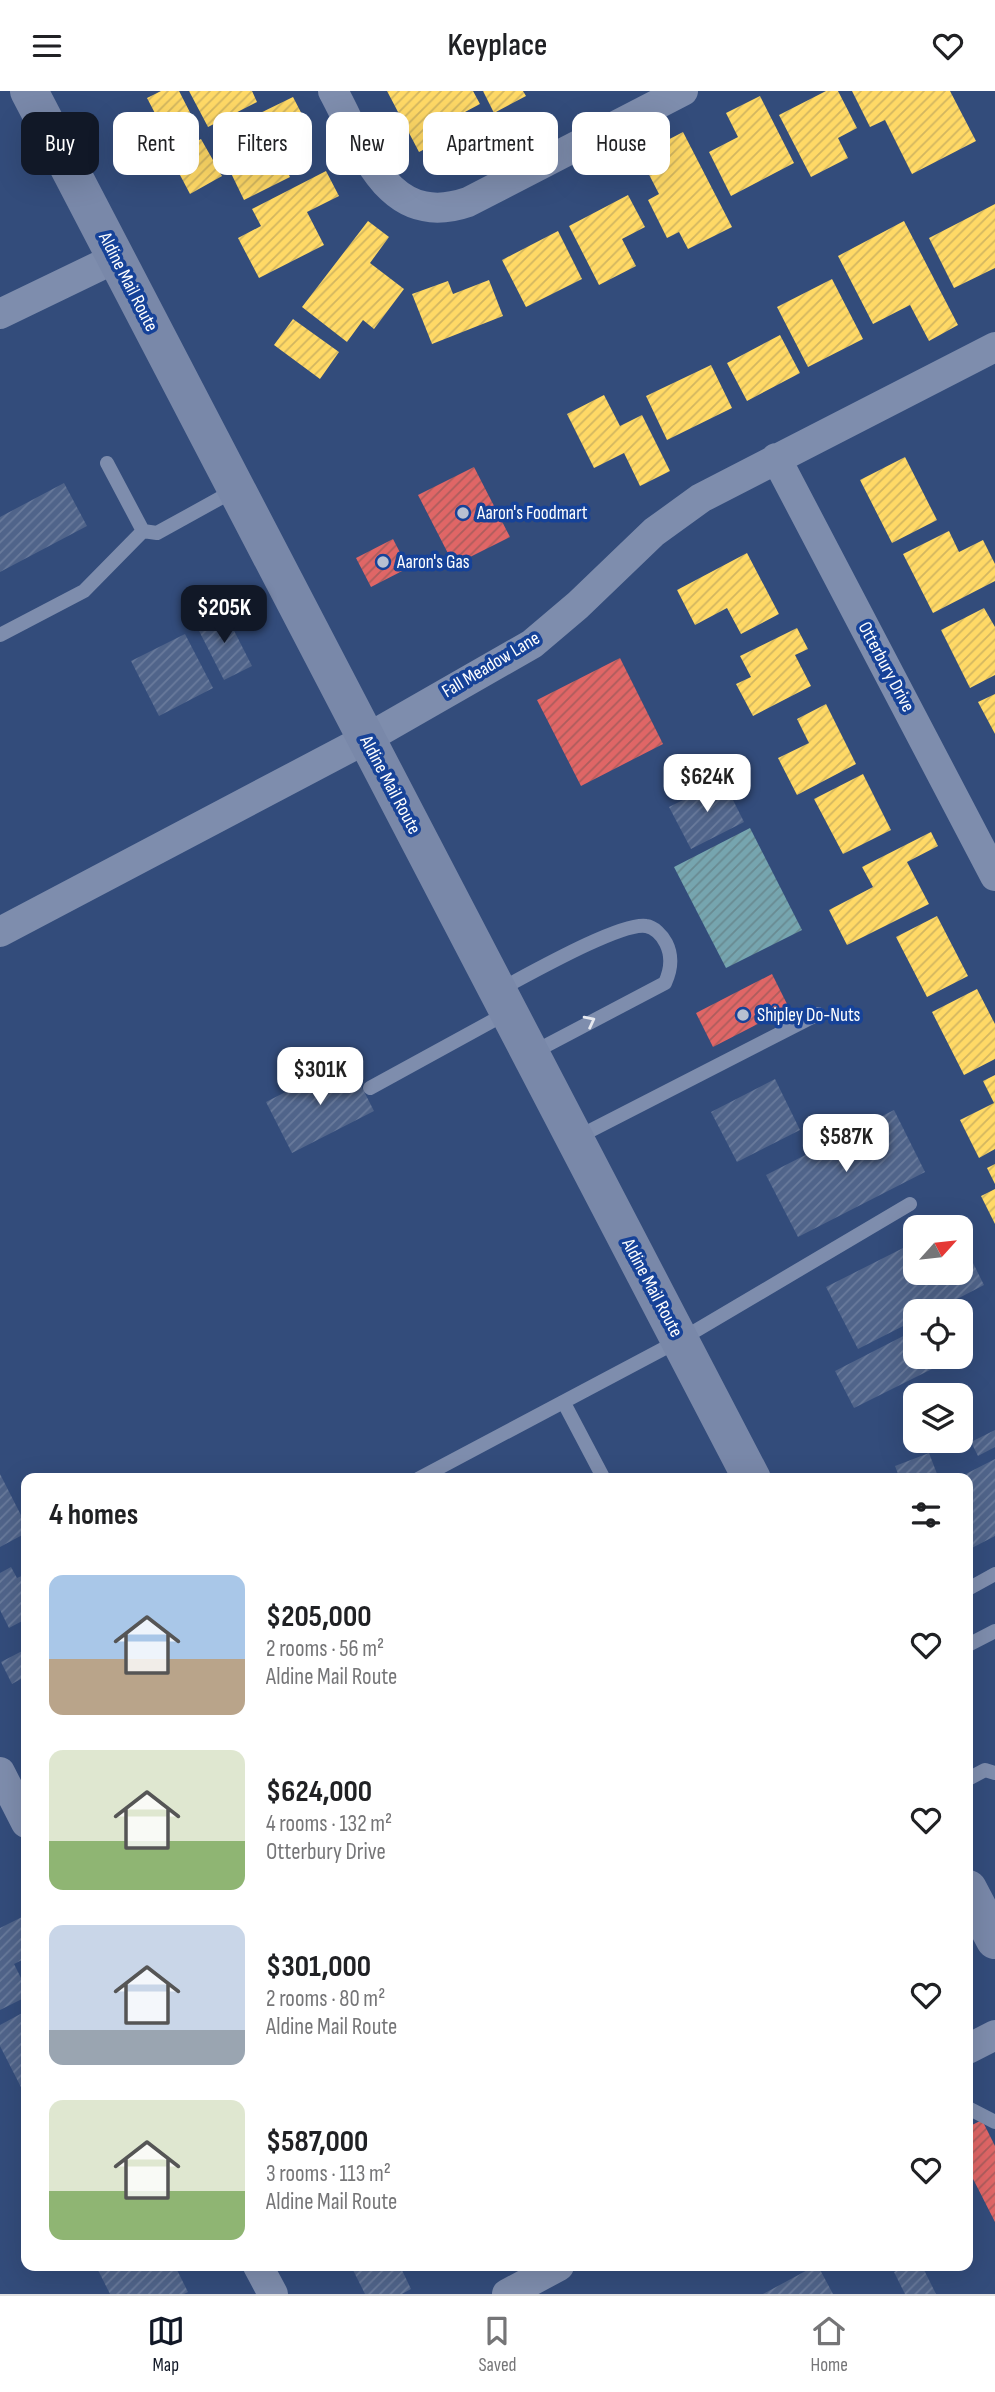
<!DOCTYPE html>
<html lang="en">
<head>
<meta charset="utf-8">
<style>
  body { margin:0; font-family:"Sofia Sans Condensed",sans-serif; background:#f6f6f6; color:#202124; height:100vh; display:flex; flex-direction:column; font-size:26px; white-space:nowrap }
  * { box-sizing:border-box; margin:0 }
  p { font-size:23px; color:#757577 }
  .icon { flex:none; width:38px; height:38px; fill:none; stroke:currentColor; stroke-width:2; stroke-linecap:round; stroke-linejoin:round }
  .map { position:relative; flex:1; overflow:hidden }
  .details { position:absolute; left:21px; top:1382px; width:952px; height:798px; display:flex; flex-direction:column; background:#fff; border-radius:14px; box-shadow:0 7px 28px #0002 }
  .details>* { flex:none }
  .guide { position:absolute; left:21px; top:21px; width:954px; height:63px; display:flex; gap:14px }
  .needle { width:46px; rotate:63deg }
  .buttons { position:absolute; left:903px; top:1124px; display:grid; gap:14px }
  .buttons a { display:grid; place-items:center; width:70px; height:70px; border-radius:14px; background:#fff; box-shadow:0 7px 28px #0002; font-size:35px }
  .price { position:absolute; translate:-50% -60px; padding:0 16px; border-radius:14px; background:#fff; color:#222; font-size:23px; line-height:46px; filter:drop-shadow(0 2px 4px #0008) }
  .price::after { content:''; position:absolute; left:50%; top:42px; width:21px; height:16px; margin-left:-10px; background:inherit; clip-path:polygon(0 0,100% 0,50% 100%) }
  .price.on { background:#111827; color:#fff }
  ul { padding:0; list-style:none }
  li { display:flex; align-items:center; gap:21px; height:175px; padding:0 28px }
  li span { display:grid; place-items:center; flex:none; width:196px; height:140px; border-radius:14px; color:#555 }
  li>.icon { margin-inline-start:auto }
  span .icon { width:84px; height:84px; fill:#fffc; stroke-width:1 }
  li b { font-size:30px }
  h2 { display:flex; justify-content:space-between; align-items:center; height:84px; padding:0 28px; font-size:30px }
  .chip { padding:0 24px; border-radius:14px; background:#fff; box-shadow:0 7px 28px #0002; font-size:24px; line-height:63px }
  .chip.on { background:#111827; color:#fff }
  header { display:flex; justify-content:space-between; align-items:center; height:91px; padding:0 28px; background:#fff; font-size:32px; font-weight:600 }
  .tab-bar { display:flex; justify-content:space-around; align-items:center; height:98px; border-top:2px solid #e0e0e0; background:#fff; font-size:19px; color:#757577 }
  .tab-bar a { display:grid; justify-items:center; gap:4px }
  .tab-bar .on { color:#111827 }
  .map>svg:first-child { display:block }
  .homes { fill:url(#homes-hatch) }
  .shops { fill:url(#shops-hatch) }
  .public { fill:url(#public-hatch) }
  .building { fill:url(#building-hatch) }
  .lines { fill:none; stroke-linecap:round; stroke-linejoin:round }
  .service { stroke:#7e8dad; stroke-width:14 }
  .minor { stroke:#7e8dad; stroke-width:30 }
  .secondary { stroke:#7988a9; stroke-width:38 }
  .oneway { stroke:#e5e8ef }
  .poi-dot { fill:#b8c0d1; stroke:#164298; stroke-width:2.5 }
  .labels { text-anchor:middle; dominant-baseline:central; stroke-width:7; stroke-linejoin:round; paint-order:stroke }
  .street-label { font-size:19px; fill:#fff; stroke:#164298 }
  .poi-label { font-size:19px; fill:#fff; stroke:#164298; text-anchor:start }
</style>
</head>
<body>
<header><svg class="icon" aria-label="menu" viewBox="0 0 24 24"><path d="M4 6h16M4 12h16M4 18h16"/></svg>Keyplace<svg class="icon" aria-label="heart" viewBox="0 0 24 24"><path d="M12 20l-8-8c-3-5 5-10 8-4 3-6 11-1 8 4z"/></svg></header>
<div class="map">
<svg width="995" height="2203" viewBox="0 0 995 2203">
  <defs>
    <pattern id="homes-hatch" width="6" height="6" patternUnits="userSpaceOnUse" patternTransform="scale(1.75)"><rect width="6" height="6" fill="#ffd966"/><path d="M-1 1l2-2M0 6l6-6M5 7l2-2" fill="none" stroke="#d2b660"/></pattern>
    <pattern id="shops-hatch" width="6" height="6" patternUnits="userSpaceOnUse" patternTransform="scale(1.75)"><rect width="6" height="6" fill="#e06666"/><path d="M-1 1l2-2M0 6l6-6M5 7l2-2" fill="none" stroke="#ac5d5d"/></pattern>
    <pattern id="public-hatch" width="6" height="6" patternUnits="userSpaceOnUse" patternTransform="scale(1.75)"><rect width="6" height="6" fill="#76a5af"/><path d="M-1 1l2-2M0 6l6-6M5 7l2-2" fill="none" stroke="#698a91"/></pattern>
    <pattern id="building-hatch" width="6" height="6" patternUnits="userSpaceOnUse" patternTransform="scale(1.75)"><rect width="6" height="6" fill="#50648a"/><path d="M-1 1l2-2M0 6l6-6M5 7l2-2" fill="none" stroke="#6a7b9c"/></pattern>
  </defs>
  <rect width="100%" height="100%" fill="#334c7b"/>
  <path class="homes" d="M161,0H179L198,37L170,51L147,7Z
    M189,0H252L257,11L208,36Z
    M387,0H473L480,13L448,30L455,43L419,61Z
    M483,0H523L526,5L494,22Z
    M826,0H838L857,37L838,47L848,67L811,86L779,24Z
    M852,0H950L976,50L912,83L885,29L870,36Z
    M760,5L794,72L731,105L709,61L738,46L726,22Z
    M293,6L308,35L273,52L290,86L244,109L213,45Z
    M683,41L732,136L688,158L679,141L667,147L648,109L659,103L639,64Z
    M201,48L222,85L190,103L170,65Z
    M326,80L339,105L307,121L324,154L259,187L238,147L261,135L252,118Z
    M628,104L645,136L622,148L636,175L599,194L569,135Z
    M995,113V177L954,197L929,147Z
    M368,130L389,146L370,172L404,198L374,238L363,229L347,251L302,216Z
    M904,130L958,234L929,250L910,214L873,233L838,165Z
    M558,140L582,188L526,216L502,169Z
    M832,188L863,248L808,276L777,216Z
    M489,189L503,225L432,253L412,203L448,190L453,203Z
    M293,228L339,261L320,288L274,254Z
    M780,244L800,282L747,310L727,272Z
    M711,274L732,317L667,349L646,305Z
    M604,304L620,335L642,324L670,380L640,395L624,362L594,377L567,323Z
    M905,366L937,429L892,452L860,389Z
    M949,440L959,461L983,449L995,473V490L933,522L903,463Z
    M747,462L779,523L741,543L727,517L695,534L677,499Z
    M984,517L995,536V584L970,597L941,539Z
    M797,537L808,558L795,564L811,595L753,625L736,593L751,586L740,565Z
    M995,603V643L978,611Z
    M826,613L856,673L797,704L778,667L809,652L797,628Z
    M863,683L891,739L843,763L814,708Z
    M931,741L938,755L907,771L929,813L847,854L829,819L873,796L862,776Z
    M937,825L968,885L927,906L896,846Z
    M977,898L995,933V968L964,984L932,921Z
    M995,984V1058L979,1067L960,1029L994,1012L983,990Z
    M995,1073V1093L987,1077Z
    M995,1098V1133L981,1105Z"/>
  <path class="shops" d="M474,376L510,446L454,474L418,404Z
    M393,448L408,477L371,496L356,467Z
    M620,567L663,653L581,695L537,609Z
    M772,883L789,917L713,956L696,922Z
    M982,2029L995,2055V2131L968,2078V2036Z"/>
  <path class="public" d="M750,737L802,839L726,877L674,776Z"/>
  <path class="building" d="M64,392L87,435L0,481V426Z
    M223,518L252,575L224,589L195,532Z
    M185,543L213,597L159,625L131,570Z
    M723,689L744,731L691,758L669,716Z
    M348,969L374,1020L292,1062L266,1011Z
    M775,988L800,1039L737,1071L711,1021Z
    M894,1019L925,1081L798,1146L766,1084Z
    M961,1148L984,1194L934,1220H915V1229L858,1258L826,1196L915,1151V1181H961Z
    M915,1239V1265H945L948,1270L854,1317L835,1280Z
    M995,1339V1356L978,1365L971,1351Z
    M929,1362L939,1388H900L895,1375Z
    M995,1368V1445L968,1459V1388H956Z
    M0,1383L26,1434V1442L0,1456Z
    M11,1476L17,1487L26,1483V1528L9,1537L0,1519V1482Z
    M26,1558V1585L12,1593L1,1571Z
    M26,1824V1867L14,1873L26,1897V1906L0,1919V1837Z
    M26,1920V2006L0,1955V1934Z
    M96,2175H175L188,2201L184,2203H110Z
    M351,2175H400L411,2198L402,2203H365Z
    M815,2175H818L833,2203H763Z
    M906,2175H922L936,2203H905L894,2181Z"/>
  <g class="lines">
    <path class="service" d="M107,372L143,440L157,442L235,399
      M0,544L84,500L143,440
      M499,899C526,885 620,831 646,835C654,836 662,844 666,852C673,866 671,879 665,892L532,962
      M370,997L507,922
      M576,1047L818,923
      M564,1312L604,1388
      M418,1388L680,1249L910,1113
      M968,1498L995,1483
      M968,1554L995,1540
      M968,1688L985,1679L995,1682
      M968,2017L995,2031"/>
    <path class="minor" d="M333,0C364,57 387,139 468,111L683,0
      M0,223L116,167
      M776,367L995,785
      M0,841L366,648L532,553L578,514L654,441L701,407L995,256
      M0,1681L26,1732
      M968,1958L995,1944
      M258,2175L273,2203
      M507,2203L559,2175"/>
    <path class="secondary" d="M29,0L752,1388
      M968,1798L995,1849"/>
  </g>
  <defs><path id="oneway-chevron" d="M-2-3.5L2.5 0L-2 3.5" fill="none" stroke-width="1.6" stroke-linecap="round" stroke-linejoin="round" transform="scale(1.75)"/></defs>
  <use class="oneway" href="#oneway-chevron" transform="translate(590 930) rotate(-27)"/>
  <g class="poi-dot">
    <circle cx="463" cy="422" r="7"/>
    <circle cx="383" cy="471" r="7"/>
    <circle cx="743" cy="924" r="7"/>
  </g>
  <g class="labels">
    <g class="street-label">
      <text transform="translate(128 191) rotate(63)">Aldine Mail Route</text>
      <text transform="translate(491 574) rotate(-31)">Fall Meadow Lane</text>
      <text transform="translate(886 576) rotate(62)">Otterbury Drive</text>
      <text transform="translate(390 694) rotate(62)">Aldine Mail Route</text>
      <text transform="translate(652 1197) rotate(62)">Aldine Mail Route</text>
    </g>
    <g class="poi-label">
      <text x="477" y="422">Aaron's Foodmart</text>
      <text x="397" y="471">Aaron's Gas</text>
      <text x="757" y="924">Shipley Do-Nuts</text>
    </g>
  </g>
</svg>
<div class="buttons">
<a><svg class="needle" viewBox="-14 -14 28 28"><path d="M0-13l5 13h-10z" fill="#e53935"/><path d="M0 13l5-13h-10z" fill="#757577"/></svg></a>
<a><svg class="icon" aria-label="locate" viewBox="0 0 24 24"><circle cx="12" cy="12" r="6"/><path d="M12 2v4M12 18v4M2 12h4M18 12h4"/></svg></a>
<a><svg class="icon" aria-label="layers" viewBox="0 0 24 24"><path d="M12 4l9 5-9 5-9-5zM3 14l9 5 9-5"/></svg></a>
</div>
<b class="price on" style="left:224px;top:554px">$205K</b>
<b class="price" style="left:707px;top:723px">$624K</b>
<b class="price" style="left:320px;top:1016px">$301K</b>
<b class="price" style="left:846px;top:1083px">$587K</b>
<div class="guide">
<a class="chip on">Buy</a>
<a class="chip">Rent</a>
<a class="chip">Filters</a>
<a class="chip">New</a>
<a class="chip">Apartment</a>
<a class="chip">House</a>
</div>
<section class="details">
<h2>4 homes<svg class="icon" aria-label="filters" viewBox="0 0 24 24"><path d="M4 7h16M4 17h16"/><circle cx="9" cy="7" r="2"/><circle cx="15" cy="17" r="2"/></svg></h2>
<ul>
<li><span style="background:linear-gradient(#a9c7e8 60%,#b9a48a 0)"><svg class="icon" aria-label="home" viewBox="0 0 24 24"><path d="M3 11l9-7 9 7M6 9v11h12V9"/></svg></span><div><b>$205,000</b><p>2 rooms · 56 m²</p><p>Aldine Mail Route</p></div><svg class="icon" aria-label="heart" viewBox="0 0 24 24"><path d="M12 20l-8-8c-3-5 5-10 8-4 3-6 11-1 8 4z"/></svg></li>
<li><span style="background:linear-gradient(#dfe7d0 65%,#8fb573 0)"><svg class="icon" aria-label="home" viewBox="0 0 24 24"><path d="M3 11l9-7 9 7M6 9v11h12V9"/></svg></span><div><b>$624,000</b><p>4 rooms · 132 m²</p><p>Otterbury Drive</p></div><svg class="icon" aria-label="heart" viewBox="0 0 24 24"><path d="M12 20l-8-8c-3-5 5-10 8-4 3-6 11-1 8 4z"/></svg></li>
<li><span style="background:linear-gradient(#c9d6e8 75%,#9aa5b1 0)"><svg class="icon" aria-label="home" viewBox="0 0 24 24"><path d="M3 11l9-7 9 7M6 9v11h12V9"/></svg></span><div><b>$301,000</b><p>2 rooms · 80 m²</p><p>Aldine Mail Route</p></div><svg class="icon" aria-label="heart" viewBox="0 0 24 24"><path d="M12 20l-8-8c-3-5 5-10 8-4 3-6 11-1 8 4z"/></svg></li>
<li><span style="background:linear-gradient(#dfe7d0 65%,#8fb573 0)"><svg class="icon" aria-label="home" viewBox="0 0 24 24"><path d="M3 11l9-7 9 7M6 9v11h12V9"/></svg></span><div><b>$587,000</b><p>3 rooms · 113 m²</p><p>Aldine Mail Route</p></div><svg class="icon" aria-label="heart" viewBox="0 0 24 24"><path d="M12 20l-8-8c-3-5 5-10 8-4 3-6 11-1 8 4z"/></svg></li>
</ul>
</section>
</div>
<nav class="tab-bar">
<a class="on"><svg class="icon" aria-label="map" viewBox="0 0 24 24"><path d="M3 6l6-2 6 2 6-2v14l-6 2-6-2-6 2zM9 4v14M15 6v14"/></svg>Map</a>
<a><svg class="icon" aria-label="saved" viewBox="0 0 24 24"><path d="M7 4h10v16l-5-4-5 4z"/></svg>Saved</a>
<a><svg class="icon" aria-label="home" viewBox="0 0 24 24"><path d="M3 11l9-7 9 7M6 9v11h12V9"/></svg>Home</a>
</nav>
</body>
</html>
